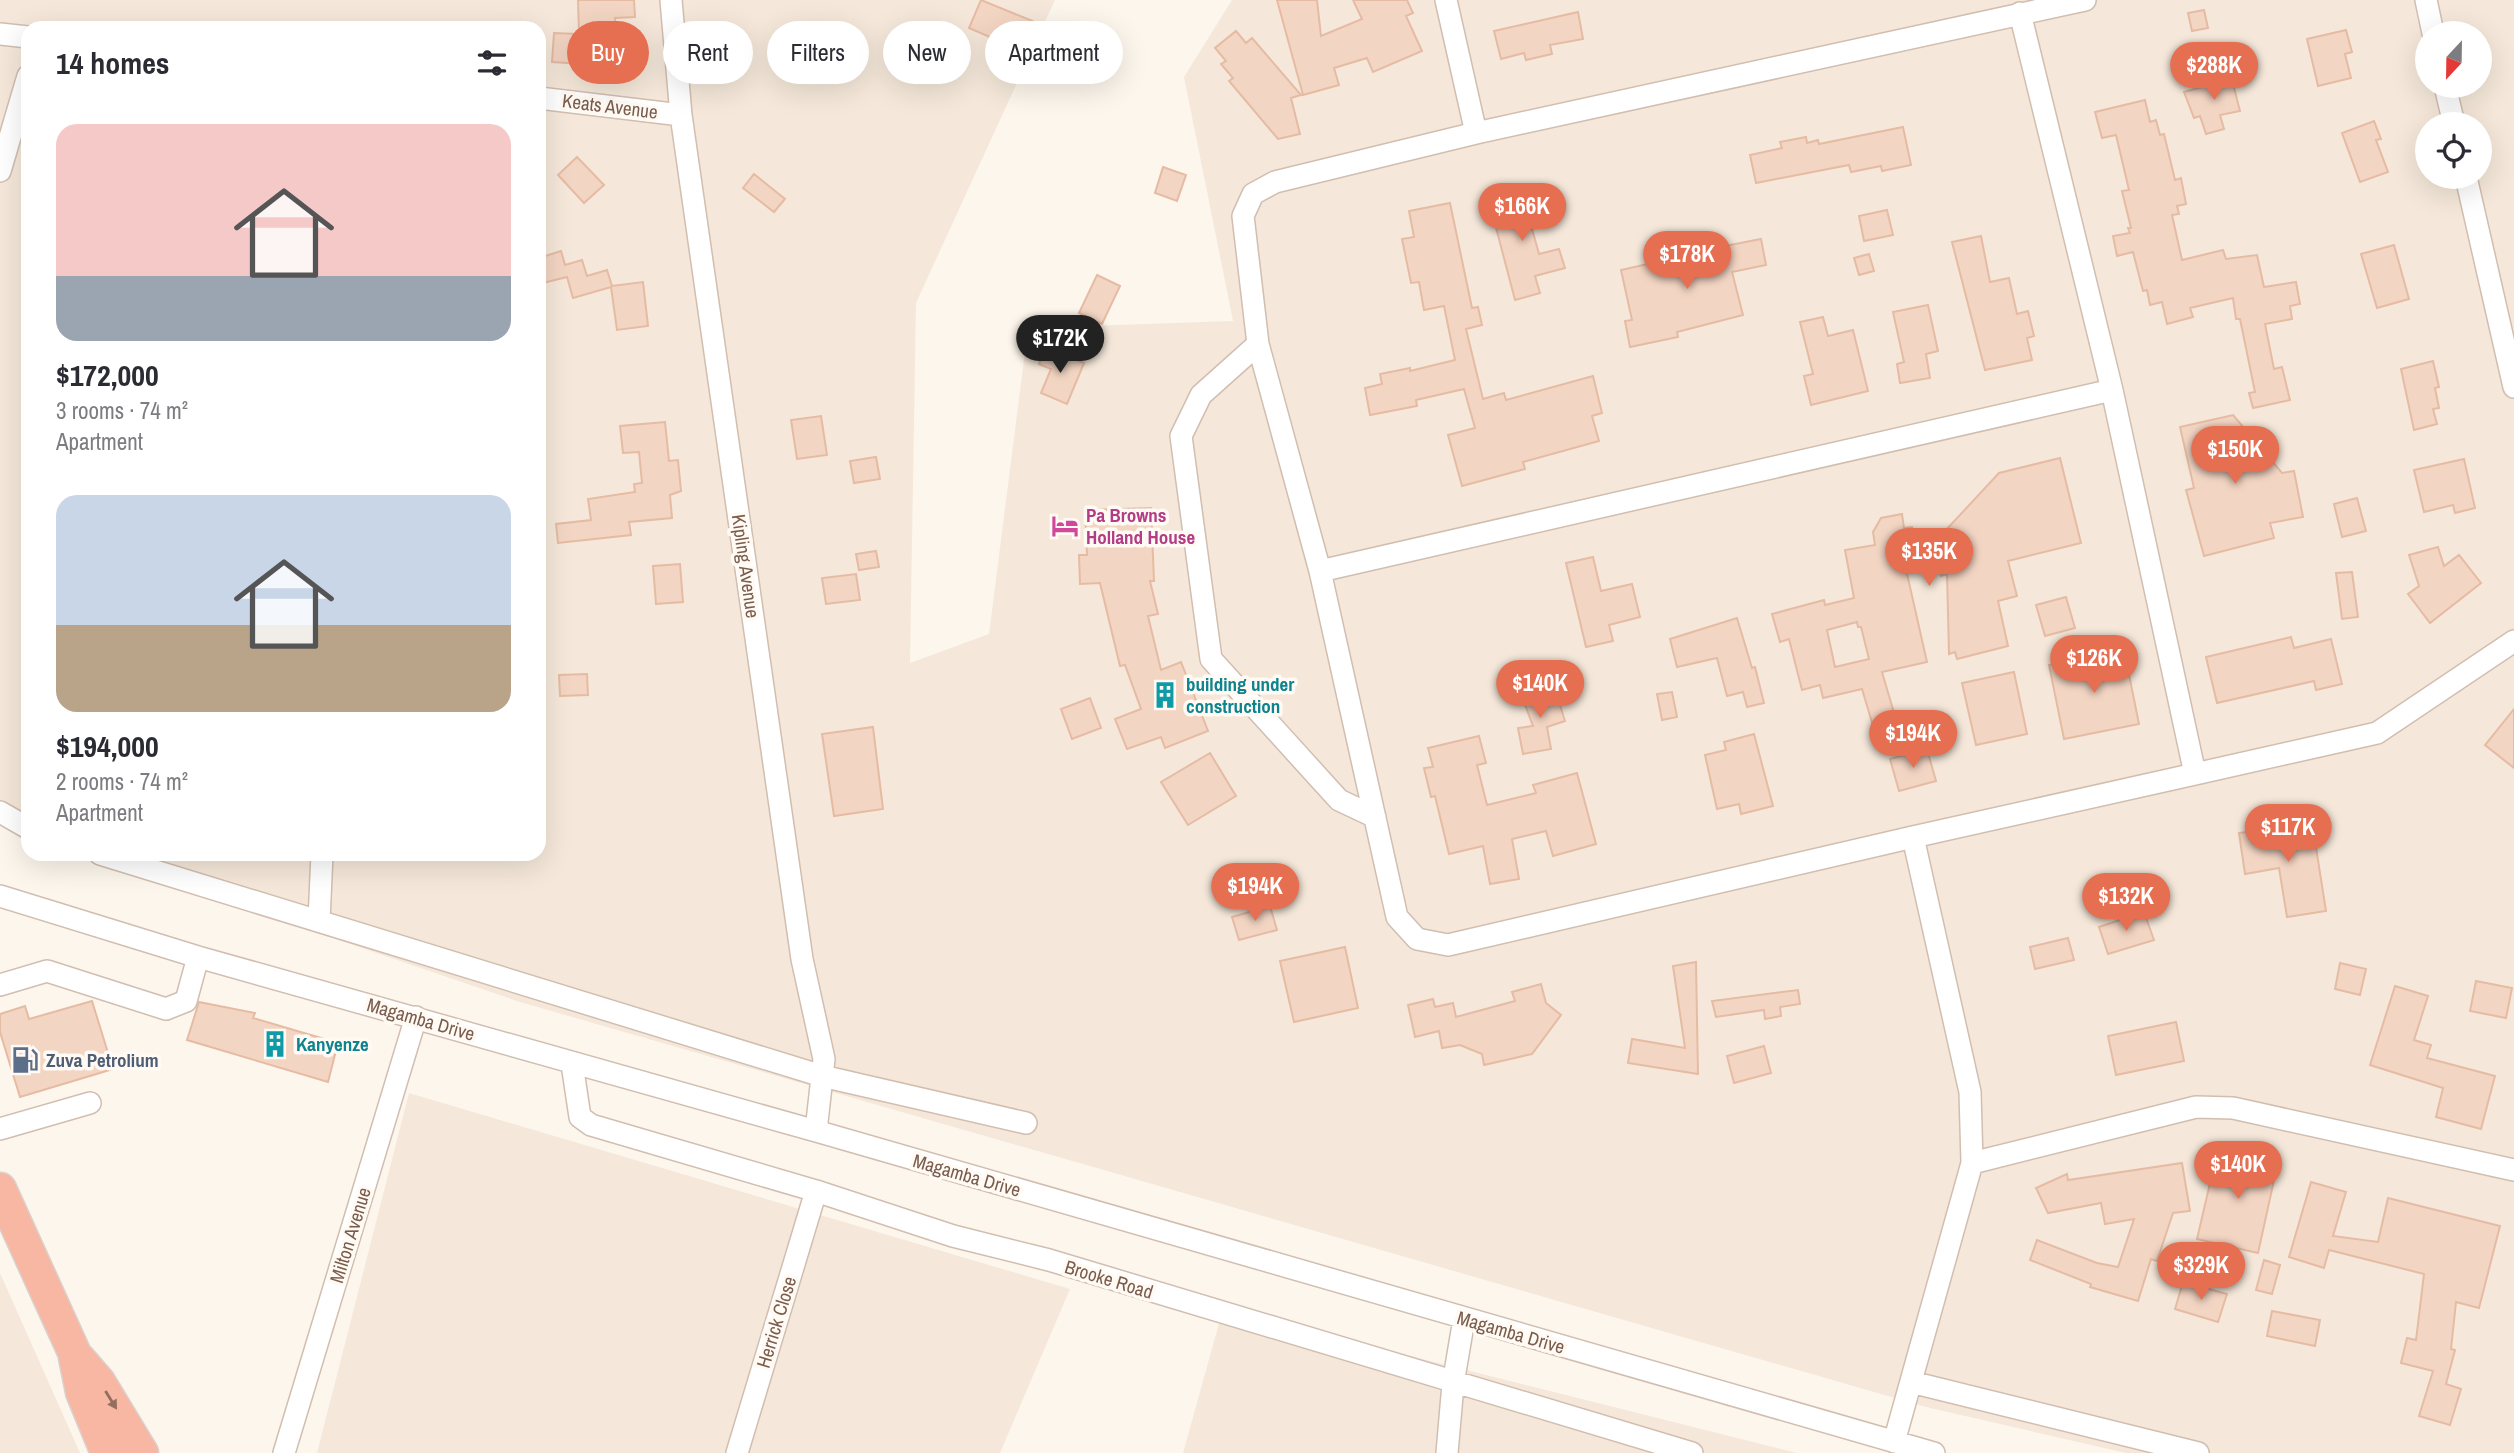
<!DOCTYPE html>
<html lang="en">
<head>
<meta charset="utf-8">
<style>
  body { margin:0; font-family:"Archivo Narrow",sans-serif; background:#f7f7f7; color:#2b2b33; height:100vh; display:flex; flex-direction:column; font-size:26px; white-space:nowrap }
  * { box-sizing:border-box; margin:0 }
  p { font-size:23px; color:#7c7c81 }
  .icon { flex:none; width:38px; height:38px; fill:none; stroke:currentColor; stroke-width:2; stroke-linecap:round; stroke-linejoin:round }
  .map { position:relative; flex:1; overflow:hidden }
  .sheet { position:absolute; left:21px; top:21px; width:525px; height:840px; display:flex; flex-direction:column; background:#fff; border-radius:21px; box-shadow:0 7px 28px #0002 }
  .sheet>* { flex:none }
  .top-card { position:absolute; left:567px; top:21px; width:665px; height:63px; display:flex; gap:14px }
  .needle { width:46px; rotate:202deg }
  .fabs { position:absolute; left:2415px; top:21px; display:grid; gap:14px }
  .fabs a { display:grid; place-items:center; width:77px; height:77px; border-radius:50%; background:#fff; box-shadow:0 7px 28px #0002; font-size:35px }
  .price { position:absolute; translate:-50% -60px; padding:0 16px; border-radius:24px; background:#e76f51; color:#fff; font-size:23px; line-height:46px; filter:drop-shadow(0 2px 4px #0008) }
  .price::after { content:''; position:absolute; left:50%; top:42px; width:21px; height:16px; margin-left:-10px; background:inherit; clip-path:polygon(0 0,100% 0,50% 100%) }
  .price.selected { background:#222; color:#fff }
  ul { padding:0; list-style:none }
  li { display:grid; align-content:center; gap:14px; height:371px; padding:0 35px }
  li span { display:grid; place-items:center; height:217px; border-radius:21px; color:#555 }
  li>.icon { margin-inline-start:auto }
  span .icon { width:126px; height:126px; fill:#fffc; stroke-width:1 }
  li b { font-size:30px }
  h2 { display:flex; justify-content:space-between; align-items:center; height:84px; padding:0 35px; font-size:30px }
  .tag { padding:0 24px; border-radius:32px; background:#fff; box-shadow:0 7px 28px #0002; font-size:24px; line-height:63px }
  .tag.selected { background:#e76f51; color:#fff }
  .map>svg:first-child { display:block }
  .residential { fill:#f5e8da; fill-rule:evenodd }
  .building { fill:#f3d5c3; stroke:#e6bba3; stroke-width:2; fill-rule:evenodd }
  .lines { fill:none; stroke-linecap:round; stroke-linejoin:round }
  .minor-casing { stroke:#d1beb0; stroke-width:24 }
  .highway-casing { stroke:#dad1cd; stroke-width:35 }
  .minor { stroke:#fff; stroke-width:21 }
  .highway { stroke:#f7b7a3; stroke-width:32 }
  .oneway { fill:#936e5e }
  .labels { text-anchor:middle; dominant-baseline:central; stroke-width:7; stroke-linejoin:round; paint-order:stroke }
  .street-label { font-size:19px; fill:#7a5c4d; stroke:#fffaf3 }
  .hotel-label { font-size:19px; font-weight:bold; fill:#b23c85; stroke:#fffaf3; text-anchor:start }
  .culture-label { font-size:19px; font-weight:bold; fill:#0d838f; stroke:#fffaf3; text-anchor:start }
  .service-label { font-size:19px; font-weight:bold; fill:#4e5e75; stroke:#fffaf3; text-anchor:start }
</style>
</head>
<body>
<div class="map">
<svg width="2514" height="1453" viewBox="0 0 2514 1453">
  <rect width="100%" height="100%" fill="#fdf6ec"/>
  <path class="residential" d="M0,0H1055L916,303L910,663L989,634L1028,328L1233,321L1184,77L1232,0H2514V1453H2126L1926,1407L520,1002L86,854H539V28H28V834L0,825ZM2427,33H2480V86H2427ZM2427,124H2480V177H2427Z
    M409,1093L1070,1289L1000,1453H317Z
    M0,1273L80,1453H0Z
    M1223,1309L1797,1453H1183Z"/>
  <path class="building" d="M578,0H634L635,17L615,18L616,34L587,36L583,64L552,62L554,33L579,34Z
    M981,0L1035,22L1022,51L969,28Z
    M1277,0H1317L1321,36L1362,19L1353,0H1407L1413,13L1406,16L1422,51L1373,72L1367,58L1334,68L1339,85L1303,95Z
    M2204,10L2208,28L2192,31L2188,13Z
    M1578,12L1583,39L1550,45L1552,54L1526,60L1524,53L1501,59L1494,31Z
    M2346,30L2352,52L2345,54L2351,78L2318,86L2307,39Z
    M1236,31L1246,43L1252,38L1301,95L1291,98L1300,134L1278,139L1229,81L1233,78L1221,64L1226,61L1215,48Z
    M2230,72L2240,111L2220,115L2224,129L2206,134L2200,116L2194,118L2184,92L2217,83L2215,76Z
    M2145,100L2150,122L2156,120L2160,135L2164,134L2175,180L2181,178L2186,204L2177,206L2179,214L2172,215L2182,260L2223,250L2226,259L2257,255L2264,287L2296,282L2300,304L2290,306L2292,319L2265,324L2274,369L2282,367L2290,400L2253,408L2249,393L2255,392L2240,319H2236L2233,298L2190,308L2193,317L2167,324L2162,302L2150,305L2147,290L2143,291L2133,252L2117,256L2113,236L2130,233L2128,228H2131L2122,191L2129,190L2116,135L2102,138L2095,112Z
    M2374,121L2381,139L2376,140L2388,172L2360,182L2342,133Z
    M1903,127L1911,165L1882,171L1881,166L1851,172L1849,165L1756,183L1750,155L1782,148L1780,142L1806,137L1807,143L1818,140L1819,144Z
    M577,157L604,185L584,203L558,175Z
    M1163,167L1186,175L1177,201L1155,193Z
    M754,174L785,199L774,212L743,188Z
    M1532,190L1540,222L1531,225L1539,254L1559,249L1565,268L1535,276L1540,293L1515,300L1489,201Z
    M1450,203L1472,308L1478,307L1482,325L1466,329L1483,399L1504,393L1506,400L1593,376L1602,413L1592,416L1599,441L1523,462L1525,469L1462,486L1448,435L1475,428L1464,389L1416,400L1417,406L1370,415L1365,388L1382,384L1380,374L1410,368V371L1455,360L1444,306L1424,310L1419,282L1411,283L1402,239L1414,237L1409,211Z
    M1887,210L1893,235L1864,241L1859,216Z
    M1981,236L1990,282L2009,278L2017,314L2028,311L2034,336L2027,338L2032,360L1985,370L1952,242Z
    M1761,239L1766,265L1732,272L1743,315L1677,332L1678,337L1630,347L1625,321L1632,320L1621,270L1679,257V255Z
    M2394,245L2409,299L2377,308L2361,254Z
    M561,251L565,265L582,260L587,276L607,270L612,286L643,282L648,326L617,330L611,287L573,298L567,277L543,283L539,258Z
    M1869,254L1874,271L1859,275L1854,258Z
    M1097,275L1120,286L1102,324L1079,313Z
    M1928,305L1938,351L1926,354L1930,378L1900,383L1897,364L1904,362L1893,312Z
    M1823,317L1828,336L1853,330L1868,391L1811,405L1804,376L1813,374L1800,322Z
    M1045,348L1084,363L1067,404L1041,393L1051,369L1039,364Z
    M2433,361L2439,387L2435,388L2439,408L2433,409L2437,424L2414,430L2401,369Z
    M2233,415L2282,473L2294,471L2303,517L2270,523L2274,538L2204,556L2186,490L2194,488L2180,427Z
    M821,416L827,455L797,459L791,420Z
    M665,422L669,461L678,460L681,491L670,495L672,518L629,522L631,535L558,543L556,524L591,520L588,499L635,492L634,484L642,483L639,452L623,453L620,426Z
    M876,457L880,479L854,483L850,461Z
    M2060,458L2081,543L2008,561L2017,596L1998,601L2008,646L1957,659L1955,652L1949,654L1947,574L1941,576L1937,559L1905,565L1927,662L1882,672L1897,723L1874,729L1862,689L1823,698L1820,685L1802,690L1789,639L1780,642L1772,614L1824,600L1825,605L1854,598L1845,550L1875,545L1873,532L1881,518L1902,514L1904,528L1912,527L1918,560L1999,473ZM1857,622L1858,627H1861L1869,659L1835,667L1827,630Z
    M2464,459L2475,508L2455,513L2453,505L2424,512L2414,470Z
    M2357,498L2366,531L2342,537L2334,504Z
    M1151,508L1154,581H1150L1158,614L1148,616L1161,670L1181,662L1208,731L1165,748L1161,737L1127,749L1115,719L1141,709L1125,665L1120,666L1100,583L1080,584L1079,555H1087L1085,510Z
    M2438,547L2444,566L2459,555L2481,583L2430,623L2408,594L2419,586L2409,555Z
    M876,551L879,567L859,570L856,554Z
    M1593,557L1601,591L1632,584L1640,617L1609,625L1613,641L1586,647L1566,563Z
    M680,564L683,602L656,604L653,566Z
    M2352,572L2358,617L2342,619L2336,573Z
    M856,574L860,600L826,604L822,578Z
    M2066,597L2075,628L2045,636L2036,605Z
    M1737,618L1752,668L1755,667L1764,703L1747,707L1743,692L1727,696L1717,658L1677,667L1670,639Z
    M2291,637L2294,648L2331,639L2342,684L2316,690L2314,681L2217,703L2206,657Z
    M2124,650L2139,724L2064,739L2049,665Z
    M2014,672L2027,734L1976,745L1962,683Z
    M587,674L588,695L560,696L559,675Z
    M1554,686L1565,721L1547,727L1551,749L1523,754L1518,728L1533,726L1522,697Z
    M1672,692L1677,717L1662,720L1657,694Z
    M1090,698L1101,728L1072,739L1061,709Z
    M2514,709V768L2485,745Z
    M873,727L883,809L834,816L822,734Z
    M1754,734L1773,806L1741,814L1739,804L1717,809L1705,755L1726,750L1724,742Z
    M1479,736L1486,763L1477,765L1487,805L1536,793L1533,785L1577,773L1596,844L1553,856L1546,831L1512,839L1519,879L1490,884L1483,846L1449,854L1435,796L1431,797L1424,768L1433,767L1428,748Z
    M1927,749L1936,781L1899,791L1890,759Z
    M1210,753L1236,796L1188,825L1161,782Z
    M2312,822L2326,911L2287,917L2279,868L2245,874L2239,833Z
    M1270,906L1277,930L1239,940L1232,917Z
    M2144,912L2154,940L2108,954L2099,927Z
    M2068,938L2074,960L2035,969L2030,947Z
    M1345,947L1358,1008L1294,1022L1280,961Z
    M1696,962L1698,1074L1628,1063L1632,1039L1685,1048L1673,966Z
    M2340,963L2366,969L2360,995L2335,989Z
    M2476,981L2512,988L2506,1018L2470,1011Z
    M1541,984L1546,1003L1561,1015L1532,1054L1484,1065L1482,1054L1460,1045L1442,1048L1439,1031L1415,1037L1408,1005L1433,999L1435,1007L1453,1003L1456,1017L1515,1001L1512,992Z
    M2395,986L2428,996L2414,1040L2431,1045L2427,1058L2495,1076L2481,1129L2436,1117L2443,1088L2370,1065Z
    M1798,990L1800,1004L1780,1007L1781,1016L1765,1019L1764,1010L1716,1017L1712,1001Z
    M92,1001L113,1069L20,1097L0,1032V1014L25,1006L29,1019Z
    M199,1002L255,1013L253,1018L338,1043L328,1082L187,1040Z
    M2176,1022L2184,1061L2116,1075L2108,1036Z
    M1764,1046L1771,1073L1734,1083L1727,1056Z
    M2218,1149L2278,1162L2258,1253L2197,1239Z
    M2182,1163L2190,1211L2173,1213L2157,1261L2151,1259L2138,1301L2090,1287L2091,1284L2030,1260L2037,1240L2097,1263L2118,1267L2134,1219L2105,1224L2101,1203L2048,1213L2036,1188L2067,1174L2068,1180Z
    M2311,1182L2346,1192L2333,1236L2378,1242L2388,1198L2500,1226L2479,1308L2456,1302L2451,1349L2455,1350L2446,1384L2461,1389L2450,1425L2419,1416L2433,1371L2401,1363L2407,1338L2416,1340L2424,1274L2329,1250L2324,1268L2289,1257Z
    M2264,1260L2280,1265L2272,1294L2256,1290Z
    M2183,1282L2227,1294L2218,1322L2175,1309Z
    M2272,1311L2320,1320L2315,1346L2267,1336Z"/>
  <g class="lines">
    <defs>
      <path id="minor" d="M671,0L681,115L802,959L824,1059L816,1131
        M1446,0L1476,133
        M2426,0L2433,33
        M0,34L28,37
        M2445,86L2454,124
        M539,98L681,115
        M0,171L28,76
        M2466,177L2514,387
        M1258,344L1201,395L1181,436L1211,659L1339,800L1375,817
        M1320,571L2112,390
        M2195,774L2377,733L2514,641
        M0,812L28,828
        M1913,837L2195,774L2112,390L2020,13
        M100,854L822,1076L1026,1123
        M0,896L198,957L816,1131L1934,1453
        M319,921L322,854
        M0,985L47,971L166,1009L186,1001L198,957
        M572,1064L580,1117L591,1125L816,1191L953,1236L1049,1260L1692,1453
        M0,1129L90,1103
        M1972,1163L2196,1107L2233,1108L2514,1170
        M1911,1382L2198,1453
        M1894,1442L1972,1163L1970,1092L1913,837L1448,945L1417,939L1397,917L1320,571L1258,344L1243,216L1253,194L1275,182L1476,133L2085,0
        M284,1453L416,1017
        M737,1453L816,1191
        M1447,1453L1453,1384L1464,1319"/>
      <path id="highway" d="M0,1189L74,1352L82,1392L107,1453
        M79,1359L99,1382L142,1453"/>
    </defs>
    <use href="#minor" class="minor-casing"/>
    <use href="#highway" class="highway-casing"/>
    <use href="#minor" class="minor"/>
    <use href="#highway" class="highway"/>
  </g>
  <defs><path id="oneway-solid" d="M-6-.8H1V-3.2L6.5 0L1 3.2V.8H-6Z" transform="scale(1.75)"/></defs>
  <use class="oneway" href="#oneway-solid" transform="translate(111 1400) rotate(58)"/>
  <defs>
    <symbol id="hotel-bare" viewBox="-9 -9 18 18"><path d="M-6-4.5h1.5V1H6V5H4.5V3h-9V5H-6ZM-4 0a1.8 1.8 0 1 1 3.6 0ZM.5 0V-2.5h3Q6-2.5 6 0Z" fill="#d1479c" stroke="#fffaf3" stroke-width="2.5" paint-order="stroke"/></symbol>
    <symbol id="building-bare" viewBox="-9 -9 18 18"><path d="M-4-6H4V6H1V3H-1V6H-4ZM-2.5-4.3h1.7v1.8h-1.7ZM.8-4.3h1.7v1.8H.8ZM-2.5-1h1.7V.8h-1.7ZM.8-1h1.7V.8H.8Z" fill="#0f9aa8" stroke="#fffaf3" stroke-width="2.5" paint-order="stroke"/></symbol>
    <symbol id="fuel-bare" viewBox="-9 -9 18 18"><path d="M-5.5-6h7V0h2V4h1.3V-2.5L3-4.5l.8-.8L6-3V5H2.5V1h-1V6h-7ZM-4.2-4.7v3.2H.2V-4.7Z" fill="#5c6f8a" stroke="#fffaf3" stroke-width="2.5" paint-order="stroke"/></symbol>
  </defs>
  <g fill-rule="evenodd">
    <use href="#hotel-bare" x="1046" y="507" width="38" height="38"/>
    <use href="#building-bare" x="1146" y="676" width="38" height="38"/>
    <use href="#building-bare" x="256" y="1025" width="38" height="38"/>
    <use href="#fuel-bare" x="6" y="1041" width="38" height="38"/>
  </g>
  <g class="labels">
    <g class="street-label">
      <text transform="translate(610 106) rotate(7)">Keats Avenue</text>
      <text transform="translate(746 566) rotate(82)">Kipling Avenue</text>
      <text transform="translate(421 1019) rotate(16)">Magamba Drive</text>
      <text transform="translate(967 1175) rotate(16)">Magamba Drive</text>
      <text transform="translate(350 1235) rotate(-73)">Milton Avenue</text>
      <text transform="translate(1109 1279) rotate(17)">Brooke Road</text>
      <text transform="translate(776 1322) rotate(-73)">Herrick Close</text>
      <text transform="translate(1511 1332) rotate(16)">Magamba Drive</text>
    </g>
    <g class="hotel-label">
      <text x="1086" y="515">Pa Browns<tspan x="1086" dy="22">Holland House</tspan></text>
    </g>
    <g class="culture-label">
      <text x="1186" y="684">building under<tspan x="1186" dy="22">construction</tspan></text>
      <text x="296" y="1044">Kanyenze</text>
    </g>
    <g class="service-label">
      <text x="46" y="1060">Zuva Petrolium</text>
    </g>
  </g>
</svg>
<div class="fabs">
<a><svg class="needle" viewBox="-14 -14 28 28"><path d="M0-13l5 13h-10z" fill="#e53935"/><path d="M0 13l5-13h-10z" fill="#7c7c81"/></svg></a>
<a><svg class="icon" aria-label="locate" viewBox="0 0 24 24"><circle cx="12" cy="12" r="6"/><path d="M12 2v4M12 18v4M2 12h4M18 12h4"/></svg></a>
</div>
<b class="price" style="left:2214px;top:102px">$288K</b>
<b class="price" style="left:1522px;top:243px">$166K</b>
<b class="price" style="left:1687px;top:291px">$178K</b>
<b class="price selected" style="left:1060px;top:375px">$172K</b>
<b class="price" style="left:2235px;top:486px">$150K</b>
<b class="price" style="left:1929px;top:588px">$135K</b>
<b class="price" style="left:2094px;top:695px">$126K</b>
<b class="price" style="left:1540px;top:720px">$140K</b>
<b class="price" style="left:1913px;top:770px">$194K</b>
<b class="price" style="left:2288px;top:864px">$117K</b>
<b class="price" style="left:1255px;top:923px">$194K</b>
<b class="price" style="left:2126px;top:933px">$132K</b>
<b class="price" style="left:2238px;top:1201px">$140K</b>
<b class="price" style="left:2201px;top:1302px">$329K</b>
<div class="top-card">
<a class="tag selected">Buy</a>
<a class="tag">Rent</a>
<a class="tag">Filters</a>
<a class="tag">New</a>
<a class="tag">Apartment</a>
</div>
<section class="sheet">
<h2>14 homes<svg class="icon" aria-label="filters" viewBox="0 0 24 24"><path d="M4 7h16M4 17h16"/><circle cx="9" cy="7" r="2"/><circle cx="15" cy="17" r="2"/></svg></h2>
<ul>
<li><span style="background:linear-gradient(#f6c9c9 70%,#9aa5b1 0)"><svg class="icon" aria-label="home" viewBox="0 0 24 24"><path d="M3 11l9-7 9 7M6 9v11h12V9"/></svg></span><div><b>$172,000</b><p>3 rooms · 74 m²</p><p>Apartment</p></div></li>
<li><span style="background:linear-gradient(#c9d6e8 60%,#b9a48a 0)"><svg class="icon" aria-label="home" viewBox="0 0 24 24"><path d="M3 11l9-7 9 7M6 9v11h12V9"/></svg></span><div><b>$194,000</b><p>2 rooms · 74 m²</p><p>Apartment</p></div></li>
</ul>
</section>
</div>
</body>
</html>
